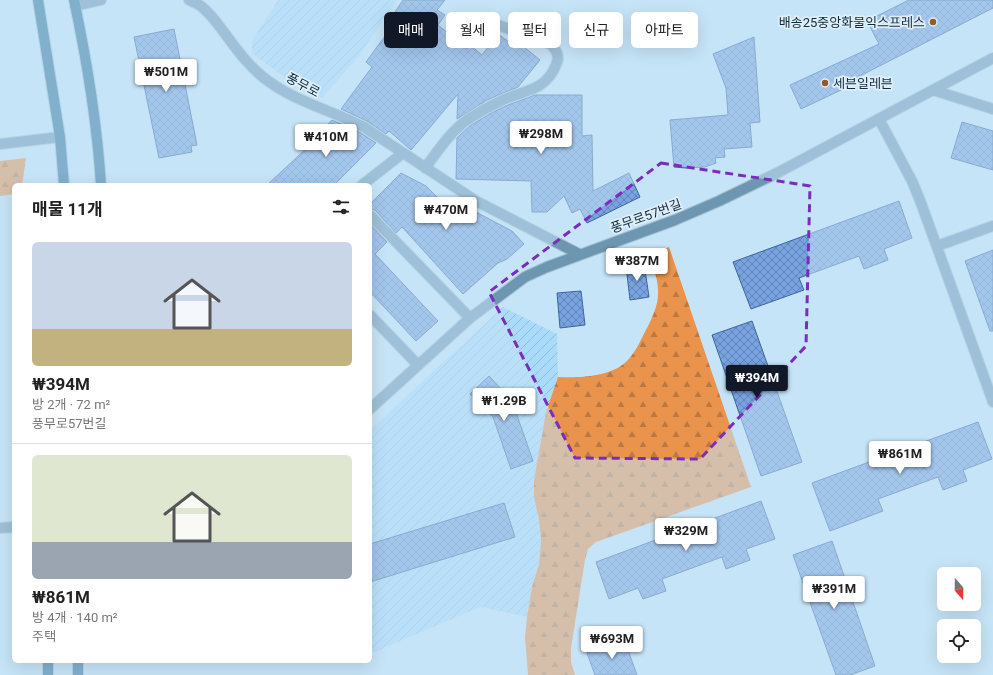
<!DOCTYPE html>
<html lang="ko">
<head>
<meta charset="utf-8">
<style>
  body { margin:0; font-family:Roboto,"Noto Sans KR",sans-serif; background:#f2f2f2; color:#222; height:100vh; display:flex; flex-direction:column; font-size:15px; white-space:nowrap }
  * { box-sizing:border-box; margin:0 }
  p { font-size:13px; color:#767676 }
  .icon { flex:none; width:22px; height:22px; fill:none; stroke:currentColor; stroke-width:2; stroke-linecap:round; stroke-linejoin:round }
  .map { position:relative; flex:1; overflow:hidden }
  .side { position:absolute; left:12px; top:183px; width:360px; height:480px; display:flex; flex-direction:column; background:#fff; border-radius:6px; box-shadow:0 4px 16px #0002 }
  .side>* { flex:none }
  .banner { position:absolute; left:384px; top:12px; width:380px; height:36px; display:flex; gap:8px }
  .needle { width:26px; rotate:160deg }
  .fabs { position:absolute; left:937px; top:567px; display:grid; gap:8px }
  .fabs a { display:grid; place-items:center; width:44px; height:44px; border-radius:6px; background:#fff; box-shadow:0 4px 16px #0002; font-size:20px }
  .price { position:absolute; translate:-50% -34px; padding:0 9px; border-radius:4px; background:#fff; color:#222; font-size:13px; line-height:26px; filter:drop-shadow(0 1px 2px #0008) }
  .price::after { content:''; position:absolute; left:50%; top:24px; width:12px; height:9px; margin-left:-6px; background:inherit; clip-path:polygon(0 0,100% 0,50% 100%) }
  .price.current { background:#111827; color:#fff }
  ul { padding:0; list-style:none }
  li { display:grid; align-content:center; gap:8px; height:212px; padding:0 20px }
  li+li { border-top:1px solid #e0e0e0 }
  li span { display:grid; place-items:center; height:124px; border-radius:6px; color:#555 }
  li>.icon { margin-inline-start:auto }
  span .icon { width:72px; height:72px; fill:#fffc; stroke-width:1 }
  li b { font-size:17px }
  h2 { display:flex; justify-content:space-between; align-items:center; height:48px; padding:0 20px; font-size:17px }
  .tag { padding:0 14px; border-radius:6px; background:#fff; box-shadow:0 4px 16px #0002; font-size:14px; line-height:36px }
  .tag.current { background:#111827; color:#fff }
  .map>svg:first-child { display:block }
  .industrial { fill:url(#industrial-furrows) }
  .forest { fill:url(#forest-firs) }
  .building { fill:url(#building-cross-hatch); stroke:#3c649d }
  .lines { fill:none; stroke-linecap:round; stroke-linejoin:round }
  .lane-casing { stroke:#a1bfd2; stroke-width:12 }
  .street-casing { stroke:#a1bfd2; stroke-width:12 }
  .secondary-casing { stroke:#a1bfd2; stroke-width:12 }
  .lane { stroke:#6d96b1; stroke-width:10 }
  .street { stroke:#6d96b1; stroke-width:10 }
  .secondary { stroke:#2e7299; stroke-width:10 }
  .marked { fill:none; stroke:#7b2cbf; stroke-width:3; stroke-dasharray:8 5; stroke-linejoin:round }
  .poi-dot { fill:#995922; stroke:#e0eef8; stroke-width:1.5 }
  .labels { text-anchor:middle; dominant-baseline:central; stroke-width:3.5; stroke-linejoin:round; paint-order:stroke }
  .poi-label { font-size:13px; fill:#0c2d40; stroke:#e0eef8; text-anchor:end }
  .street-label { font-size:13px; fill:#0c2d40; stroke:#e0eef8 }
</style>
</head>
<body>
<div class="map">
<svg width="993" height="675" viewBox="0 0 993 675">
  <defs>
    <pattern id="industrial-furrows" width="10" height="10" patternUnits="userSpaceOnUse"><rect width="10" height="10" fill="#aadbfb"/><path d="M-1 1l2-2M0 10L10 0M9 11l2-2" fill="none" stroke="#91bcd8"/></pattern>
    <pattern id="forest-firs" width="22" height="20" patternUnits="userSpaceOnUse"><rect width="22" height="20" fill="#e9934d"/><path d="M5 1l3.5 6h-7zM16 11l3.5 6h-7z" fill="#bb7841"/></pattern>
    <pattern id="building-cross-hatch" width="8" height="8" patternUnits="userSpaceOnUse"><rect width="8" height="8" fill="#78a3e0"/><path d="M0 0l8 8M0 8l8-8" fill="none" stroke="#6185b7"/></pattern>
  </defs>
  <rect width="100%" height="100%" fill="#c6e4f7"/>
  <path class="industrial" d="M278,0H397L358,57L322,98L300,87L270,67L252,53V41Z
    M503,307L557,334L558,377L546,412L534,480L541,540L539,564L532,587L527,617L481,607L468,612L370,654V430Z"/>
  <path class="forest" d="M26,158L22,185H14V194L0,196V161Z
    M669,247L751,487L596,542L588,549L585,560L571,648V662L575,675H528L525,637L527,617L532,587L539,564L541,540L539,520L534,497V480L546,412L558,377C580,378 612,377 628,360C637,350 641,339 647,328C653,316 659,303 658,290C658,278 652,265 650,254Z"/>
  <path class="building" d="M403,0H445L437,10L445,15L438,25L467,49L470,45L482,55L498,34L509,42L513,38L540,60L518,87L487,100L457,119L458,94L411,150L389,131L386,134L367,121L341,109L372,67L366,62L393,25L389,21Z
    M909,0H993V8L858,77L860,81L801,109L790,85L879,44L867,21Z
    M174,29L197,145L191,146L192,152L159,158L134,37Z
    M754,37L760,122L750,123L752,147L724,149L725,157L715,158L716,163L705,167L686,168L674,167L670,120L728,115L726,88L713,54Z
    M535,95H582V136L592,135L593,191L629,173L640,197L587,223L580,209L572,213L564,196L547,212H532L531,181L456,179L457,138L460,135L471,125L493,112L508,105Z
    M332,120L361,133L376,143L334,185H267L309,146L308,145Z
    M962,122L993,131V170L951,158Z
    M401,173L426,186L455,215V201L512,231L524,244L507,259L498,263L463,294L402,227L396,233L375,210L370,209V204Z
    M899,201L912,238L884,249L888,260L864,269L859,256L799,278L804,290L751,309L733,262Z
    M370,224L387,242L375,254L438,321L416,341L370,292Z
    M993,250V331H990L965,261Z
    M644,263L649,297L630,300L626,266Z
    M581,291L585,325L560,328L557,293Z
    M752,321L802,462L761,476L712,335Z
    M489,376L512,401L533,461L511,469L493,417L470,394Z
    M978,422L992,459L963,470L967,481L943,490L938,477L878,499L883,511L830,531L812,483Z
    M761,501L775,539L746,549L750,560L726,569L722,557L662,579L666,591L643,599L638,588L609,599L596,562Z
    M504,503L515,537L370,582V544Z
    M832,541L875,666L850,675H836L793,555Z
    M624,639L637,675H595L587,653Z"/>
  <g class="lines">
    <defs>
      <path id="lane" d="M189,0C193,2 199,4 202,7C212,15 219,26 226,35C237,50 248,65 263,77C292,101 331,110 364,127L476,201L579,254
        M75,6L101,0
        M933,90L993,109
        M879,119L912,181L921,203L993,402
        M0,144L60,137
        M425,168C438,151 450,132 467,120C479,112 492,105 505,99C526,90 546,90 556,65C560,57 557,50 550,44L498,25
        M362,185L403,153
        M370,215L470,318
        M937,246L993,226
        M370,315L418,365"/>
      <path id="street" d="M370,409L470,318L525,277L547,267L675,220L719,201L779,172L993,58
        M0,528L14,527"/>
      <path id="secondary" d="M38,0L60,137L64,185
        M74,0C87,61 97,123 101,185
        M48,661V675
        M78,675V661"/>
    </defs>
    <use href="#lane" class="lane-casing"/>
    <use href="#street" class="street-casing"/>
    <use href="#secondary" class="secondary-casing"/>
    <use href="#lane" class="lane"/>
    <use href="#street" class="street"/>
    <use href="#secondary" class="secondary"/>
  </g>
  <path d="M0 0H993V675H0ZM661,163L810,186L806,346L700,459L575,458L489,292Z" fill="#c6e4f7" fill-opacity=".55" fill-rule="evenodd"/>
  <path class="marked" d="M661,163L810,186L806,346L700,459L575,458L489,292Z"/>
  <g class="poi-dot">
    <circle cx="933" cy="22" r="4"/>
    <circle cx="825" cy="83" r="4"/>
  </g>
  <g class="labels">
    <g class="poi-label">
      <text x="925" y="22">배송25중앙화물익스프레스</text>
      <text x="833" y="83" text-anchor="start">세븐일레븐</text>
    </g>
    <g class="street-label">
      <text transform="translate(303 85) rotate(28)">풍무로</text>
      <text transform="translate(646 216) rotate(-20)">풍무로57번길</text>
    </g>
  </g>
</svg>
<div class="fabs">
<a><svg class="needle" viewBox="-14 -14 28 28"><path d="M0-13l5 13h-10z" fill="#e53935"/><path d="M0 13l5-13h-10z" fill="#767676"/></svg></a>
<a><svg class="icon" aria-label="locate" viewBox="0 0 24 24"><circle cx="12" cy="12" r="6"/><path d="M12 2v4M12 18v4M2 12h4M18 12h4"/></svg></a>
</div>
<b class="price" style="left:166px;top:93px">₩501M</b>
<b class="price" style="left:541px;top:155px">₩298M</b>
<b class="price" style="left:326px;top:158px">₩410M</b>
<b class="price" style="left:446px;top:231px">₩470M</b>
<b class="price" style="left:637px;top:282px">₩387M</b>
<b class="price current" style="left:757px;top:399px">₩394M</b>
<b class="price" style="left:504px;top:422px">₩1.29B</b>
<b class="price" style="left:900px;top:475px">₩861M</b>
<b class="price" style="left:686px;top:552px">₩329M</b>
<b class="price" style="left:834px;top:610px">₩391M</b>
<b class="price" style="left:612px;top:660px">₩693M</b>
<div class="banner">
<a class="tag current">매매</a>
<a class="tag">월세</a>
<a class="tag">필터</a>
<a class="tag">신규</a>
<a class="tag">아파트</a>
</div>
<section class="side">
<h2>매물 11개<svg class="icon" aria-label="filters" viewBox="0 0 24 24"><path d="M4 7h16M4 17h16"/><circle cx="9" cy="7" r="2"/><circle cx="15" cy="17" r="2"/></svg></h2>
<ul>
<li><span style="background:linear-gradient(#c9d6e8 70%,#c2b280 0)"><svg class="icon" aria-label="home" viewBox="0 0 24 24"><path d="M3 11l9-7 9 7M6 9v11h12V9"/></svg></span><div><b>₩394M</b><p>방 2개 · 72 m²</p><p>풍무로57번길</p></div></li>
<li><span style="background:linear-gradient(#dfe7d0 70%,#9aa5b1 0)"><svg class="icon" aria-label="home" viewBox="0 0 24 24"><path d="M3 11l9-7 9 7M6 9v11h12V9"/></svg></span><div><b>₩861M</b><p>방 4개 · 140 m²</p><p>주택</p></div></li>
</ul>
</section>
</div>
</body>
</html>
